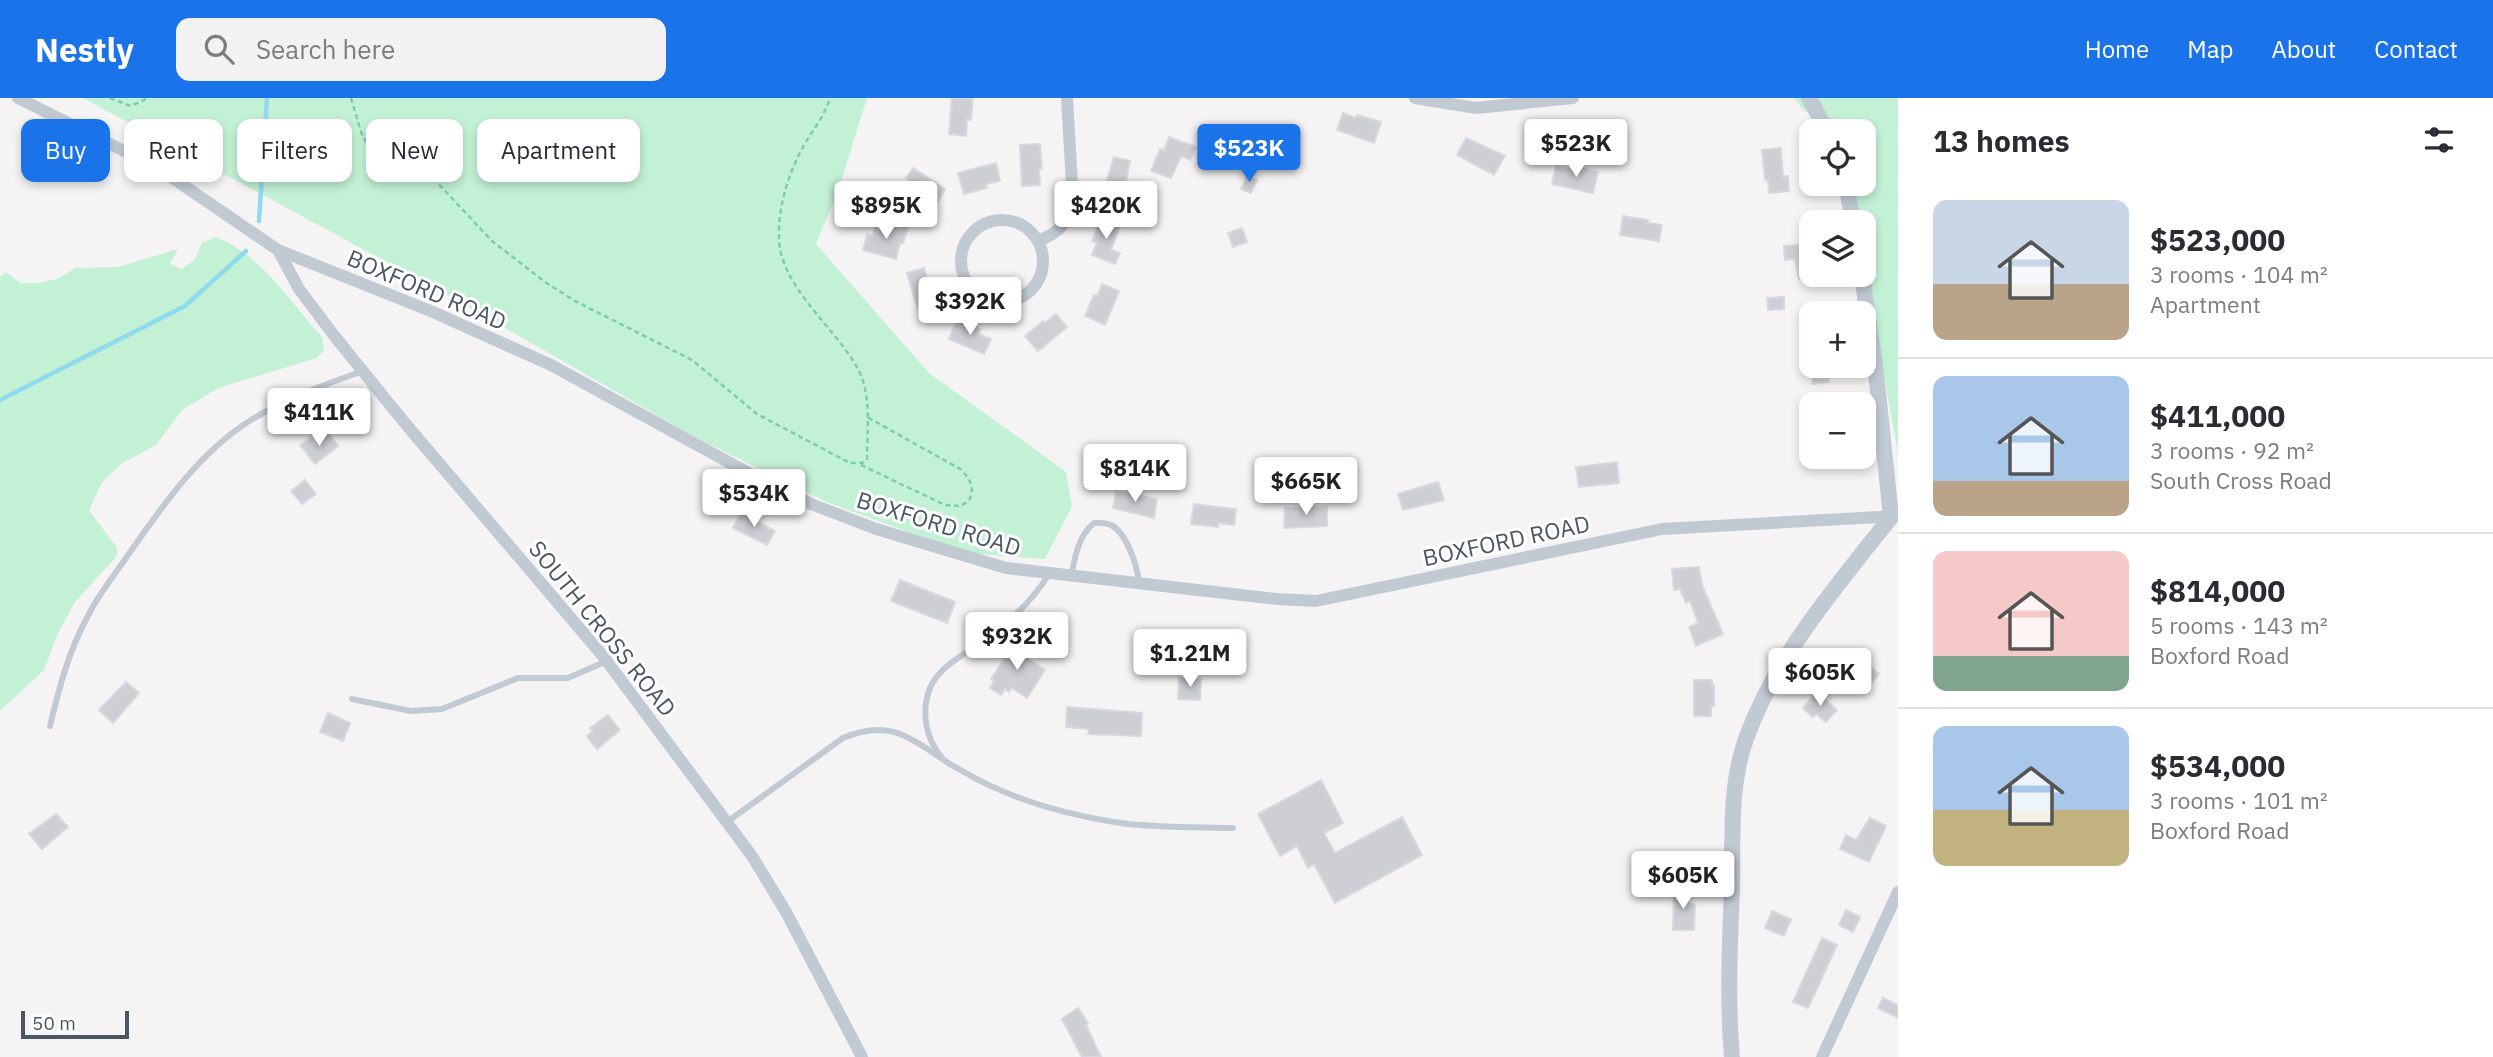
<!DOCTYPE html>
<html lang="en">
<head>
<meta charset="utf-8">
<style>
  body { margin:0; font-family:"IBM Plex Sans",sans-serif; background:#f2f2f3; color:#2b2b33; height:100vh; display:flex; flex-direction:column; font-size:26px; white-space:nowrap }
  * { box-sizing:border-box; margin:0 }
  p { font-size:23px; color:#7c7c81 }
  .icon { flex:none; width:38px; height:38px; fill:none; stroke:currentColor; stroke-width:2; stroke-linecap:round; stroke-linejoin:round }
  .map { position:relative; flex:1; overflow:hidden }
  .drawer { display:flex; flex-direction:column; background:#fff; width:595px }
  .drawer>* { flex:none }
  .top-card { position:absolute; left:21px; top:21px; width:665px; height:63px; display:flex; gap:14px }
  .buttons { position:absolute; left:1799px; top:21px; display:grid; gap:14px }
  .buttons a { display:grid; place-items:center; width:77px; height:77px; border-radius:14px; background:#fff; box-shadow:0 4px 10px #0003; font-size:35px }
  .scale { position:absolute; left:21px; bottom:18px; width:108px; box-sizing:border-box; padding-left:7px; border:4px solid #4a5661; border-top:0; font-size:19px; line-height:24px; white-space:nowrap; color:#4a5661; -webkit-text-stroke:5px #fff; paint-order:stroke }
  .price { position:absolute; translate:-50% -60px; padding:0 16px; border-radius:7px; background:#fff; color:#222; font-size:23px; line-height:46px; filter:drop-shadow(0 2px 4px #0008) }
  .price::after { content:''; position:absolute; left:50%; top:42px; width:21px; height:16px; margin-left:-10px; background:inherit; clip-path:polygon(0 0,100% 0,50% 100%) }
  .price.current { background:#1a73e8; color:#fff }
  ul { padding:0; list-style:none }
  li { display:flex; align-items:center; gap:21px; height:175px; padding:0 35px }
  li+li { border-top:2px solid #e1e1e2 }
  li span { display:grid; place-items:center; flex:none; width:196px; height:140px; border-radius:14px; color:#555 }
  li>.icon { margin-inline-start:auto }
  span .icon { width:84px; height:84px; fill:#fffc; stroke-width:1 }
  li b { font-size:30px }
  h2 { display:flex; justify-content:space-between; align-items:center; height:84px; padding:0 35px; font-size:30px }
  .tag { padding:0 24px; border-radius:14px; background:#fff; box-shadow:0 4px 10px #0003; font-size:24px; line-height:63px }
  .tag.current { background:#1a73e8; color:#fff }
  header { display:flex; align-items:center; gap:42px; box-sizing:border-box; height:98px; padding:0 35px; background:#1a73e8; color:#fff }
  header strong { font-size:33px }
  nav { display:flex; gap:38px; margin-inline-start:auto; font-size:24px }
  .search { width:490px; height:63px; background:#f2f2f3; display:flex; align-items:center; gap:18px; box-sizing:border-box; padding:0 24px; border-radius:14px; color:#7c7c81; font-size:26px }
  main { display:flex; flex:1; min-height:0 }
  .map>svg:first-child { display:block }
  .green { fill:#c3f1d5 }
  .lines { fill:none; stroke-linecap:round; stroke-linejoin:round }
  .stream { stroke:#90daee; stroke-width:4.5 }
  .building { fill:#cdcfd5; stroke:#d7d9de; stroke-width:2 }
  .path { stroke:#7ad0a6; stroke-width:2.5; stroke-dasharray:5 3.5; stroke-linecap:butt }
  .service { stroke:#c1cad2; stroke-width:6 }
  .minor { stroke:#c1cad2; stroke-width:12 }
  .tertiary { stroke:#c1cad2; stroke-width:16 }
  .labels { text-anchor:middle; dominant-baseline:central; stroke-width:6; stroke-linejoin:round; paint-order:stroke }
  .street-label { font-size:23px; fill:#4a5661; stroke:#fff }
</style>
</head>
<body>
<header>
<strong>Nestly</strong>
<div class="search"><svg class="icon" aria-label="search" viewBox="0 0 24 24"><circle cx="10" cy="10" r="6"/><path d="M15 15l6 6"/></svg>Search here</div>
<nav><a>Home</a><a>Map</a><a>About</a><a>Contact</a></nav>
</header>
<main>
<div class="map">
<svg width="1898" height="959" viewBox="0 0 1898 959">
  <rect width="100%" height="100%" fill="#f5f3f3"/>
  <path class="green" d="M83,0H867L839,90L816,146L929,275L1066,374L1072,408L1045,461L965,455L827,404L695,339L435,190Z
    M1794,0H1898V356L1864,164V124H1856L1847,86H1864V33H1835L1833,26L1803,12Z
    M216,139C263,158 289,203 322,239L324,252L317,260L218,290L182,312L156,347L121,366L102,384L89,412L117,450V458L75,504L58,535L44,572L0,613V178L6,174L20,185H38L57,181L76,170L118,169L178,151L170,166L182,171L195,161L202,145Z"/>
  <g class="lines">
    <path class="stream" d="M259,123L267,0
      M0,302L185,208L246,153"/>
  </g>
  <path class="building" d="M952,0H973L971,22L967,21L966,38L949,36Z
    M1343,15L1356,20L1357,17L1381,24L1374,45L1337,32Z
    M1169,39L1196,49L1190,62L1181,58L1171,80L1151,73L1160,51L1164,52Z
    M1466,40L1505,58L1494,77L1457,57Z
    M1040,46L1042,71H1039L1040,87L1022,88L1020,47Z
    M1781,50L1783,79L1788,78L1789,93L1769,95L1768,82H1765L1762,52Z
    M1114,59L1130,63L1122,104L1102,99Z
    M996,65L1000,83L986,86L987,90L964,96L958,75Z
    M1556,68L1572,72L1573,68L1598,74L1593,95L1552,86Z
    M913,70L945,91L929,120L903,103L914,86L906,80Z
    M1247,78L1257,82L1251,95L1241,91Z
    M1623,118L1648,122V125L1662,127L1659,143L1620,137Z
    M1101,120L1120,128L1111,152L1120,155L1115,166L1092,157L1097,145L1092,143Z
    M890,124L908,129L903,145H900L896,161L863,152L867,137L873,138L875,130L888,133Z
    M1242,130L1247,144L1233,149L1228,135Z
    M1811,146V180L1799,181L1795,161L1785,162L1784,148Z
    M924,170L928,184L931,183L938,206L918,212L907,175Z
    M1102,186L1119,193L1105,227L1085,218L1094,197L1097,198Z
    M1784,199V211L1768,212L1767,200Z
    M1056,216L1067,229L1038,253L1025,238L1043,223L1045,225Z
    M957,222L980,231L978,236L991,241L984,256L949,241Z
    M1810,268H1827L1829,284L1813,286Z
    M329,336L338,348L315,366L300,347L311,340L315,346Z
    M1617,364L1619,385L1579,389L1576,369Z
    M305,382L316,396L302,406L291,393Z
    M1438,384L1444,402L1403,412L1398,396Z
    M1116,393L1157,401L1154,420L1113,410Z
    M1194,406L1236,411L1234,427L1218,425V429L1191,426Z
    M1327,409V428L1284,430L1285,410Z
    M741,415L775,433L767,447L733,430Z
    M1699,469L1702,487L1723,536L1696,548L1689,529L1698,525L1690,503L1686,505L1680,491L1674,492L1672,471Z
    M900,482L955,504L947,525L891,503Z
    M1017,542L1030,550L1024,558L1045,572L1027,600L1012,590L1009,594L1005,591L1001,597L990,590L994,583L991,581Z
    M1862,561L1879,576L1863,594L1846,578Z
    M1179,580L1201,581L1200,602L1178,601Z
    M1694,582H1712V587H1714V608H1711V618H1694Z
    M126,584L139,595L113,625L99,612Z
    M1817,594L1837,612L1826,624L1816,616L1813,619L1803,610Z
    M1067,609L1142,615L1141,638L1088,636L1089,631L1066,629Z
    M328,615L350,625L343,643L320,634Z
    M608,617L620,632L597,651L587,638L593,633L590,630Z
    M1321,682L1343,725L1324,735L1335,755L1402,719L1422,757L1335,805L1314,766L1308,770L1297,748L1280,758L1258,716Z
    M56,716L68,729L42,751L29,736Z
    M1870,720L1886,728L1869,764L1840,751L1846,737L1856,742Z
    M1674,791H1689L1688,805L1695,807L1694,832H1673Z
    M1846,812L1860,819L1853,834L1839,827Z
    M1772,813L1791,821L1784,838L1765,830Z
    M1822,840L1837,847L1808,910L1793,904Z
    M1883,900L1898,907V920L1878,910Z
    M1078,910L1088,925L1086,927L1101,959H1082L1062,921Z"/>
  <g class="lines">
    <path class="path" d="M110,0L131,8L148,0
      M351,0L361,34L368,48L375,55L417,63L492,143L545,184L575,203L692,262L757,316L850,365H862L867,362C867,333 872,297 858,271C836,230 779,188 779,139C778,108 789,74 804,47C814,30 824,19 830,0
      M861,367L945,407L960,408L969,403C975,389 971,384 962,372L867,319"/>
    <path class="service" d="M1049,476C1034,501 1009,524 986,541C967,555 940,567 930,590C921,613 925,640 942,660C947,666 958,670 964,674C1012,702 1067,717 1121,725C1158,730 1196,729 1233,730
      M1071,479C1075,459 1078,438 1094,425C1099,425 1106,424 1111,427C1127,435 1137,468 1139,484
      M352,601L411,613L442,611L518,580H568L607,563
      M50,628C59,590 69,552 88,518C98,497 113,479 126,460C161,410 198,355 251,322C286,300 324,287 363,273
      M727,724L843,640C886,622 905,636 941,660"/>
    <path class="minor" d="M18,0L158,70L278,152L433,214L551,267L754,378L811,406L876,431L1006,470L1277,501L1316,503L1662,431L1898,418
      M1415,0L1476,10L1573,0
      M961 163a41 41 0 1 1 82 0a41 41 0 1 1-82 0Z
      M1038,143C1060,134 1066,127 1073,104L1067,0
      M278,152L299,191L336,240L404,324L603,558L752,758L786,814L862,959
      M1822,959L1898,794"/>
    <path class="tertiary" d="M1809,0L1827,33
      M1846,86L1853,124
      M1732,959C1727,903 1730,845 1732,788C1733,739 1729,688 1746,641C1776,557 1837,488 1891,419L1876,275L1862,177"/>
  </g>
  <g class="labels">
    <g class="street-label">
      <text transform="translate(427 191) rotate(23)">BOXFORD ROAD</text>
      <text transform="translate(939 425) rotate(17)">BOXFORD ROAD</text>
      <text transform="translate(1506 442) rotate(-12)">BOXFORD ROAD</text>
      <text transform="translate(603 530) rotate(51)">SOUTH CROSS ROAD</text>
    </g>
  </g>
</svg>
<div class="buttons">
<a><svg class="icon" aria-label="locate" viewBox="0 0 24 24"><circle cx="12" cy="12" r="6"/><path d="M12 2v4M12 18v4M2 12h4M18 12h4"/></svg></a>
<a><svg class="icon" aria-label="layers" viewBox="0 0 24 24"><path d="M12 4l9 5-9 5-9-5zM3 14l9 5 9-5"/></svg></a>
<a>+</a>
<a>−</a>
</div>
<div class="scale">50 m</div>
<b class="price" style="left:1576px;top:81px">$523K</b>
<b class="price current" style="left:1249px;top:86px">$523K</b>
<b class="price" style="left:886px;top:143px">$895K</b>
<b class="price" style="left:1106px;top:143px">$420K</b>
<b class="price" style="left:970px;top:239px">$392K</b>
<b class="price" style="left:319px;top:350px">$411K</b>
<b class="price" style="left:1135px;top:406px">$814K</b>
<b class="price" style="left:1306px;top:419px">$665K</b>
<b class="price" style="left:754px;top:431px">$534K</b>
<b class="price" style="left:1017px;top:574px">$932K</b>
<b class="price" style="left:1190px;top:591px">$1.21M</b>
<b class="price" style="left:1820px;top:610px">$605K</b>
<b class="price" style="left:1683px;top:813px">$605K</b>
<div class="top-card">
<a class="tag current">Buy</a>
<a class="tag">Rent</a>
<a class="tag">Filters</a>
<a class="tag">New</a>
<a class="tag">Apartment</a>
</div>
</div>
<section class="drawer">
<h2>13 homes<svg class="icon" aria-label="filters" viewBox="0 0 24 24"><path d="M4 7h16M4 17h16"/><circle cx="9" cy="7" r="2"/><circle cx="15" cy="17" r="2"/></svg></h2>
<ul>
<li><span style="background:linear-gradient(#c9d6e8 60%,#b9a48a 0)"><svg class="icon" aria-label="home" viewBox="0 0 24 24"><path d="M3 11l9-7 9 7M6 9v11h12V9"/></svg></span><div><b>$523,000</b><p>3 rooms · 104 m²</p><p>Apartment</p></div></li>
<li><span style="background:linear-gradient(#a9c7e8 75%,#b9a48a 0)"><svg class="icon" aria-label="home" viewBox="0 0 24 24"><path d="M3 11l9-7 9 7M6 9v11h12V9"/></svg></span><div><b>$411,000</b><p>3 rooms · 92 m²</p><p>South Cross Road</p></div></li>
<li><span style="background:linear-gradient(#f6c9c9 75%,#7fa58c 0)"><svg class="icon" aria-label="home" viewBox="0 0 24 24"><path d="M3 11l9-7 9 7M6 9v11h12V9"/></svg></span><div><b>$814,000</b><p>5 rooms · 143 m²</p><p>Boxford Road</p></div></li>
<li><span style="background:linear-gradient(#a9c7e8 60%,#c2b280 0)"><svg class="icon" aria-label="home" viewBox="0 0 24 24"><path d="M3 11l9-7 9 7M6 9v11h12V9"/></svg></span><div><b>$534,000</b><p>3 rooms · 101 m²</p><p>Boxford Road</p></div></li>
</ul>
</section>
</main>
</body>
</html>
